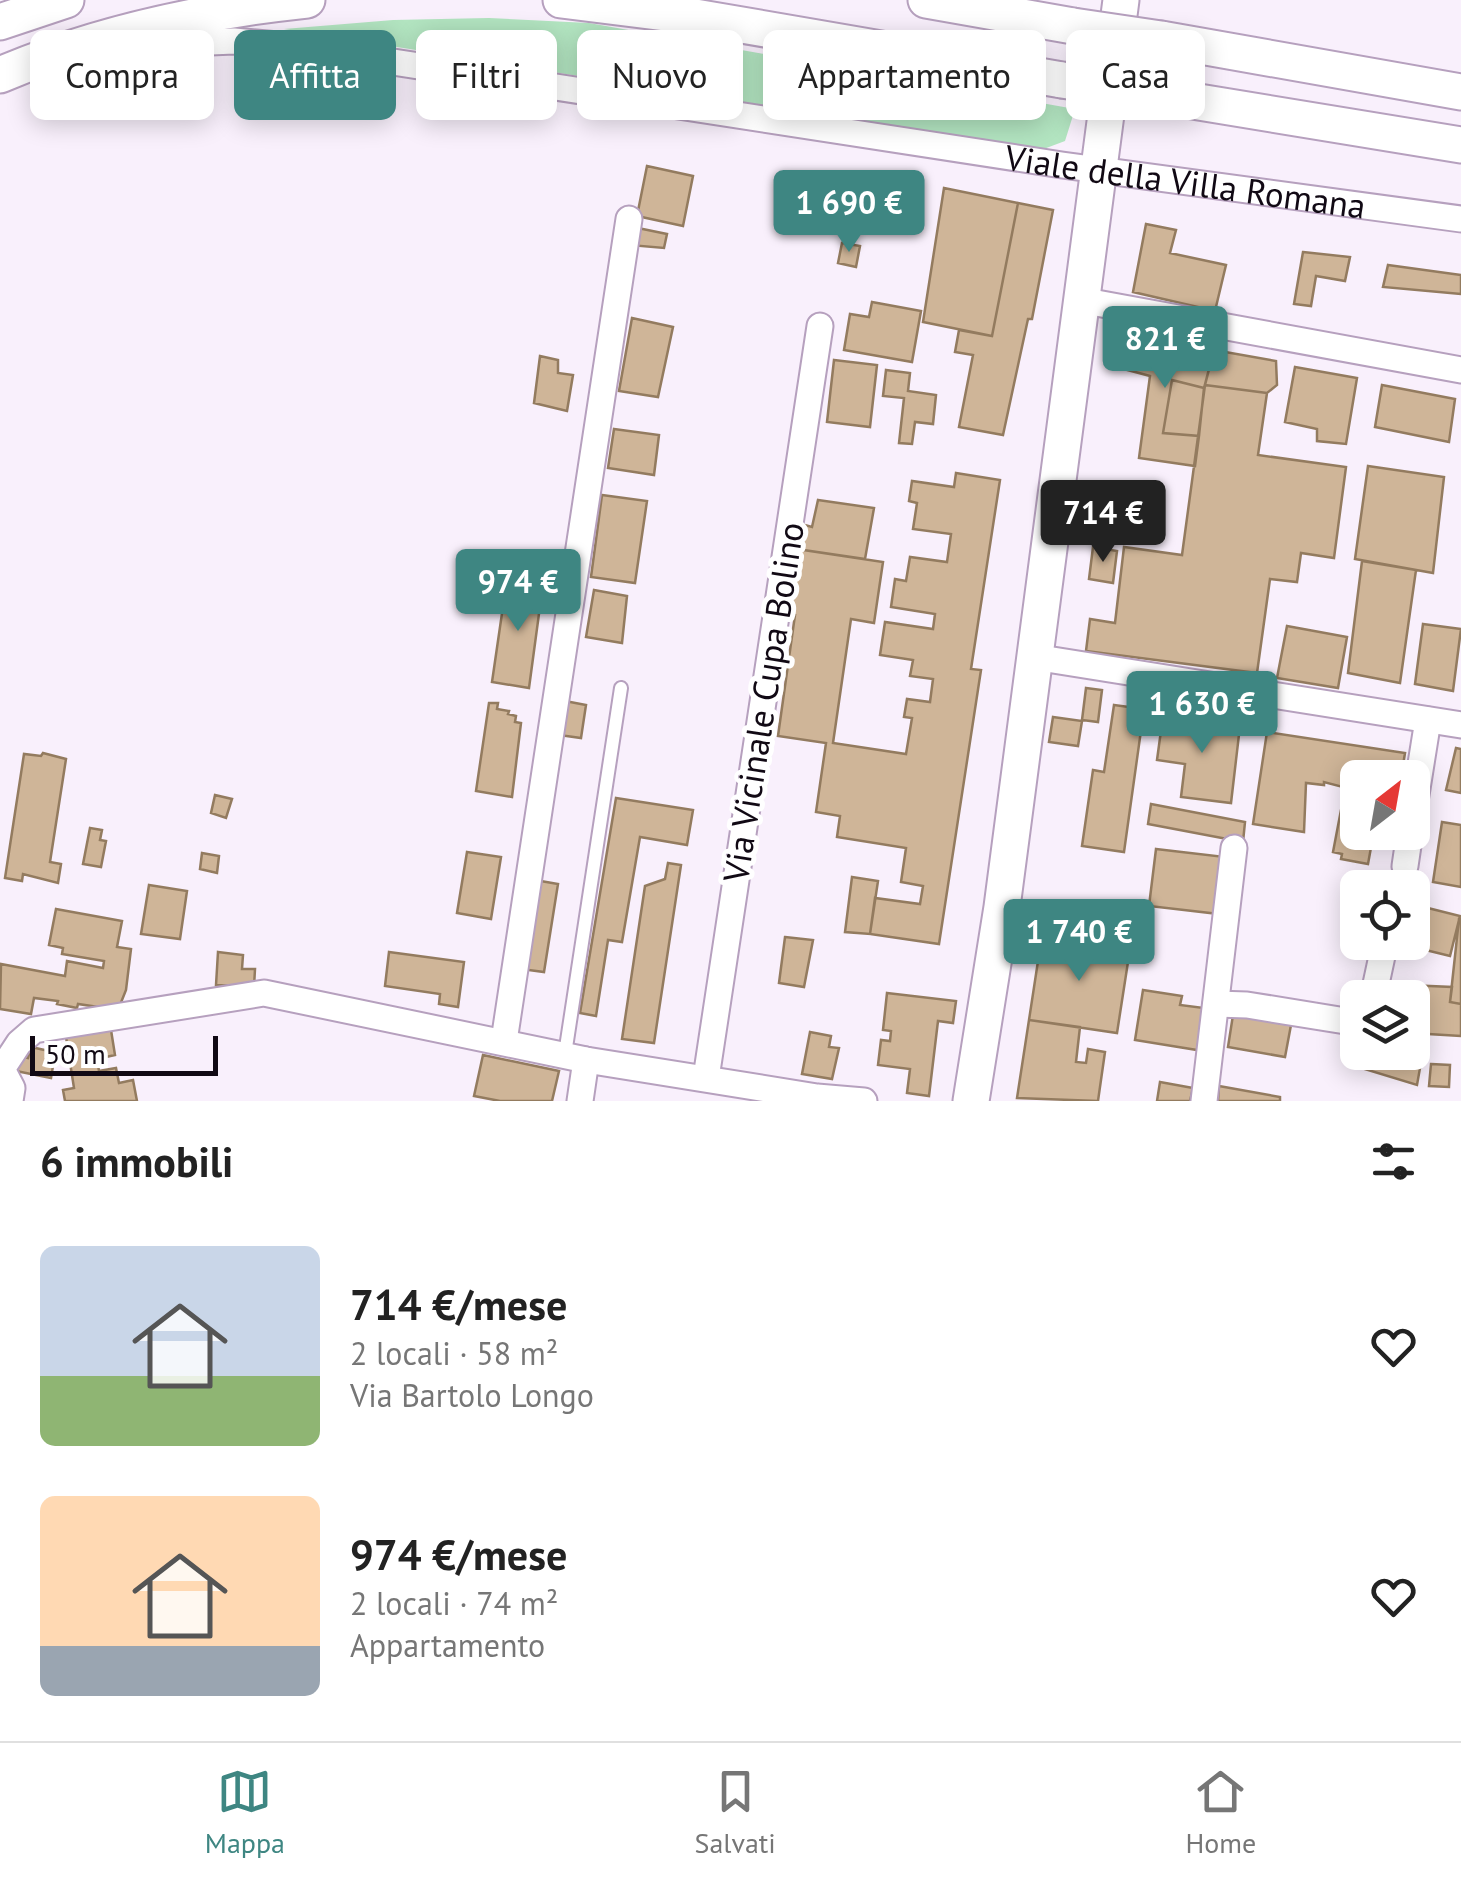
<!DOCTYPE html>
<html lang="it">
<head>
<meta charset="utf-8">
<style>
  body { margin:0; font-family:"PT Sans",sans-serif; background:#f6f6f6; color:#222; height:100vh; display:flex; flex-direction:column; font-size:38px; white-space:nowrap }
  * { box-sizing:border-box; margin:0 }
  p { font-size:32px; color:#767676 }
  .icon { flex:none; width:55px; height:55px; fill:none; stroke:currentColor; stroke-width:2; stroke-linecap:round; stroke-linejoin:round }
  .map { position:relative; height:1101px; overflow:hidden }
  .drawer { display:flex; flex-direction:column; background:#fff; flex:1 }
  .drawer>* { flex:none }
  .hud { position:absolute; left:30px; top:30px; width:1402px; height:90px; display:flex; gap:20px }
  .needle { width:65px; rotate:31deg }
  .buttons { position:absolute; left:1340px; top:760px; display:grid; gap:20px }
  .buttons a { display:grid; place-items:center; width:90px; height:90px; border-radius:15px; background:#fff; box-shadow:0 5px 25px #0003; font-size:50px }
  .scale { position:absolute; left:30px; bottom:25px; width:188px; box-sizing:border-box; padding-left:10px; border:5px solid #110914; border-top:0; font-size:28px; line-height:35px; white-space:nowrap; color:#110914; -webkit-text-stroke:8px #fff; paint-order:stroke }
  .price { position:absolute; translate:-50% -85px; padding:0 22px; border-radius:10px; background:#3e8682; color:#fff; font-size:32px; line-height:65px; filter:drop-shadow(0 2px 5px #0008) }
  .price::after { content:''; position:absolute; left:50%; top:60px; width:30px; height:22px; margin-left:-15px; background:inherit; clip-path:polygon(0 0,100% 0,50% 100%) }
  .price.current { background:#222; color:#fff }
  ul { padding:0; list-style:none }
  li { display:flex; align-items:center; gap:30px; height:250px; padding:0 40px }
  li span { display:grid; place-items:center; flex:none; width:280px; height:200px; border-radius:15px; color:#555 }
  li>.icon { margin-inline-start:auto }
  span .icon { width:120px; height:120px; fill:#fffc; stroke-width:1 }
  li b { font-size:42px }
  h2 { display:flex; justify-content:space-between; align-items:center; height:120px; padding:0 40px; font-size:42px }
  .chip { padding:0 35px; border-radius:15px; background:#fff; box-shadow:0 5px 25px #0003; font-size:35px; line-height:90px }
  .chip.current { background:#3e8682; color:#fff }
  .dock { display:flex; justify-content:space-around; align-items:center; height:140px; border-top:2px solid #e0e0e0; background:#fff; font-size:28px; color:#767676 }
  .dock a { display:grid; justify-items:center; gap:5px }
  .dock .current { color:#3e8682 }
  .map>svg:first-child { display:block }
  .green { fill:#b2e4c0 }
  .building { fill:#cfb598; stroke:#937b5f; stroke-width:2.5 }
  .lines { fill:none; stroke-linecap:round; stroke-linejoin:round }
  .lane-casing { stroke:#b6a0be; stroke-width:16 }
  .street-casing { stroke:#b6a0be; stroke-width:29 }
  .secondary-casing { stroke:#b6a0be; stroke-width:39 }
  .lane { stroke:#fff; stroke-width:12 }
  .street { stroke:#fff; stroke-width:25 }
  .secondary { stroke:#fff; stroke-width:35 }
  .secondary-bridge-casing { stroke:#b6a0be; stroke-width:39; stroke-linecap:butt }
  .secondary-bridge { stroke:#fff; stroke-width:35 }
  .labels { text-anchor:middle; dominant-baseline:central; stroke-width:10; stroke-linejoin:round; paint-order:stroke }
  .street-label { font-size:35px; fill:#110914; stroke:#fff }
</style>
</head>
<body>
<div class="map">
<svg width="1461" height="1101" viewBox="0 0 1461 1101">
  <rect width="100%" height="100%" fill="#f9f0fc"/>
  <path class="green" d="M489,18L589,23L1075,109L1065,141L1041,150L284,29L393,20Z"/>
  <path class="building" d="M647,166L693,176L683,226L637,216Z
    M944,188L1018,203L992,336L923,322Z
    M833,189L860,193L858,209L830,204Z
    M1018,203L1053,210L1032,319H1028L1003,435L959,427L973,355L955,352L959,330L992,336Z
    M1146,224L1176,230L1170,253L1226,265L1215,311L1133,292Z
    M633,227L667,234L664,248L629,245Z
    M842,243L860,246L856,267L838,263Z
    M1303,252L1350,257L1345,281L1316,276L1311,306L1294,304Z
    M1388,265L1461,275V294L1383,287Z
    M872,302L921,311L912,362L844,350L850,314L869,317Z
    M632,318L673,327L658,397L619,391Z
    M1125,332L1214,350L1204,388L1172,380L1163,433L1199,436L1195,466L1139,458L1150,376L1120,368Z
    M1214,350L1276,361L1277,385L1267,393L1205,385Z
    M540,356L558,360V373L573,375L567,411L534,403Z
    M834,360L877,365L870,427L827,422Z
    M1295,367L1357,378L1346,444L1317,441V429L1285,422Z
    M886,370L910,373L908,391L936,395L933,424L915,422L912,444L899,443L904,398L883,396Z
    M1172,380L1204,388L1199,436L1163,433Z
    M1205,385L1267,393L1258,455L1346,467L1334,558L1301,553L1297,582L1270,579L1257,673L1086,651L1090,619L1115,623L1124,547L1182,555Z
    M1382,385L1455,399L1449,442L1375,427Z
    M614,429L659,435L654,475L608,468Z
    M1368,466L1444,477L1433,573L1355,559Z
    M956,473L1000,480L971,669L981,670L939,944L870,934L875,898L920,904L923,886L901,882L906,848L837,837L840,816L816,812L826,743L778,736L795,615L780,613L790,548L883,562L874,623L851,619L833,743L906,754L912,718L904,717L907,699L930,702L933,679L910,676L913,660L880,655L885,622L933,629L935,614L891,607L895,579L906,581L910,557L947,562L951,534L913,529L917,503L909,501L912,481L954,487Z
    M602,495L647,501L635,583L591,577Z
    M818,500L874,508L865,559L790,548L794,522L812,527Z
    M1093,547L1117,551L1113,583L1089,579Z
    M1362,561L1416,570L1400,683L1348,673Z
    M507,579L543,584L529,688L492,682Z
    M594,590L627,596L622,643L586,637Z
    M1423,624L1461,629L1453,691L1415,684Z
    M1287,626L1347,637L1338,688L1277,678Z
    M1086,688L1102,690L1098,722L1082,720Z
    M565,701L586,705L581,738L559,735Z
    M489,703H498L497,709L509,711L508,714L516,716L515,722L521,723L512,797L476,791Z
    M1114,705L1144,709L1124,852L1082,846L1093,770L1104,772Z
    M1163,716L1240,726L1231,803L1181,797L1185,764L1157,760Z
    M1053,717L1082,721L1078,746L1049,742Z
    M1267,732L1405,753L1401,778H1358V791L1324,782V785L1306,783L1304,832L1253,824Z
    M1456,748L1461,749V793L1446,790Z
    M43,753L66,759L50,862L61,864L58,883L23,874L22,881L5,878L24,754L41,756Z
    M215,795L232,799L226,818L211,813Z
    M616,798L693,810L687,845L640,837L622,942L608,940L596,1016L580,1013Z
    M1151,804L1245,822L1243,842L1148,824Z
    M1347,806L1358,808V832H1396L1394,841L1386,840L1385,845L1372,842L1368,864L1341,859L1342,854L1333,852L1341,810H1346Z
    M1442,822L1461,825V887L1433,882Z
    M90,828L102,830L100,840L106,841L101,867L83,864Z
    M1156,849L1225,857L1219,914L1149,906Z
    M467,852L501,857L491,919L457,913Z
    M202,853L219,856L217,873L200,869Z
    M668,863L681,865L654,1043L622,1039L645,886L665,879Z
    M852,877L878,881L870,934L845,932Z
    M535,880L558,884L544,972L521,969Z
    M149,885L187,891L180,939L141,934Z
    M1412,904L1460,916L1450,956L1401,944L1412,942Z
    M56,909L122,921L117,947L131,949L126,990L118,1010L78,1004L77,1008L57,1004L58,1001L34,998L31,1014L0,1009L1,964L65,976L67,961L103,968L104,961L62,954L63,948L49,945Z
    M1459,919H1461V1004L1450,1002Z
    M1042,935L1130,949L1117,1033L1029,1020Z
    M785,937L813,940L804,987L779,983Z
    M218,952L243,955L242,969H255L254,987L216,985Z
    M389,952L464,962L458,1007L439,1004L440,994L385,986Z
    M1384,984L1452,987L1450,1002L1461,1004V1036L1412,1033V998H1383Z
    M1143,990L1182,996L1180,1005L1204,1008L1197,1050L1135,1040Z
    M887,993L956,1001L953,1023L938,1021L929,1096L907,1093L910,1069L878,1065L881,1040L890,1041L891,1031L883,1030Z
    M1233,1015L1291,1025L1285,1057L1228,1047Z
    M1029,1020L1080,1027L1076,1062L1086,1063L1088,1049L1105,1052L1098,1101L1017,1098Z
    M111,1030L115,1055L97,1059L99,1071L116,1068L119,1083L133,1080L137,1101H65L63,1090L74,1088L66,1037Z
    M810,1032L831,1036L829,1047L839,1048L832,1079L802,1074Z
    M31,1047L49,1051L47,1059L54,1060L51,1078L16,1071L19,1056L28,1058Z
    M1365,1052L1422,1057L1417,1085L1358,1067Z
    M483,1055L559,1071L552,1101H500L474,1096Z
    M1431,1064L1450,1065L1449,1087L1429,1086Z
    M1160,1082L1193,1088L1190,1101H1157Z
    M1219,1086L1280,1097V1101H1218Z"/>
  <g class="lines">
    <defs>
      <path id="lane" d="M565,1054L621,688"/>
      <g id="street">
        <path id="s1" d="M116,46L234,41L289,46L1062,165L1461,219"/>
        <path d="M1080,300L1461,370"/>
        <path d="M1034,657L1461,725"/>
        <path d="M1412,820L1428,720"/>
        <path d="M1405,866L1410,832"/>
        <path d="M1373,998L1385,942"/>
        <path d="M1216,1004L1247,1005L1358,1023"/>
        <path d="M504,1041L629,219"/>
        <path d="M706,1078L820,326"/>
        <path d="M10,1101L12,1088L2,1069L19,1043L34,1030L264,993L586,1060L817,1097L864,1101"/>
        <path d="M580,1101L586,1060"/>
        <path d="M1204,1101L1234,848"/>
      </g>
      <path id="secondary" d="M561,0L689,16L1062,80
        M926,0L1073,26
        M0,22L66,0
        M1161,39L1461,92
        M0,75C96,34 203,11 307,0
        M1150,94L1461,145
        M971,1101L1002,907L1121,0"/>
    </defs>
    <use href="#lane" class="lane-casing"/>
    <use href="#street" class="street-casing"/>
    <use href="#secondary" class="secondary-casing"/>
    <use href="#lane" class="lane"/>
    <use href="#street" class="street"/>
    <use href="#secondary" class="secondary"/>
    <defs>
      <path id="secondary-bridge" d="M1073,26L1161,39
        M1062,80L1150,94"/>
    </defs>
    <use href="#secondary-bridge" class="secondary-bridge-casing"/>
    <use href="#secondary-bridge" class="secondary-bridge"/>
  </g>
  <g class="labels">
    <g class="street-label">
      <text stroke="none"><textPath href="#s1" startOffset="1080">Viale della Villa Romana</textPath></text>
      <text transform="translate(763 702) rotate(-81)">Via Vicinale Cupa Bolino</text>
    </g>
  </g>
</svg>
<div class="buttons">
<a><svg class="needle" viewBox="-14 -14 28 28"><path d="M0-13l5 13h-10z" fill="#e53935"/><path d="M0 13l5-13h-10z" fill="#767676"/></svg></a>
<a><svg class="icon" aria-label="locate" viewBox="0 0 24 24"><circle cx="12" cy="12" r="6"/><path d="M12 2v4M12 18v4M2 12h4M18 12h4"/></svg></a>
<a><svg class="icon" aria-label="layers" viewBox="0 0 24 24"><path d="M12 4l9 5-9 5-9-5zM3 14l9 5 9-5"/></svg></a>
</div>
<div class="scale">50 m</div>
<b class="price" style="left:849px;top:255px">1 690 €</b>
<b class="price" style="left:1165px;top:391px">821 €</b>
<b class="price current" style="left:1103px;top:565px">714 €</b>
<b class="price" style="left:518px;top:634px">974 €</b>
<b class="price" style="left:1202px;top:756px">1 630 €</b>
<b class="price" style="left:1079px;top:984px">1 740 €</b>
<div class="hud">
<a class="chip">Compra</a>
<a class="chip current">Affitta</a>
<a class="chip">Filtri</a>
<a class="chip">Nuovo</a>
<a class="chip">Appartamento</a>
<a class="chip">Casa</a>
</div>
</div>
<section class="drawer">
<h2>6 immobili<svg class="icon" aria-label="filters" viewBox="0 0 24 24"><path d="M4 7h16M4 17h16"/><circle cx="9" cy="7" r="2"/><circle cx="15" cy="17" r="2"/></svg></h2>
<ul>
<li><span style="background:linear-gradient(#c9d6e8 65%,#8fb573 0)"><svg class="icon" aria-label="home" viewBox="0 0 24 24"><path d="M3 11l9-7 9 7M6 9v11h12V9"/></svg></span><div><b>714 €/mese</b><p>2 locali · 58 m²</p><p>Via Bartolo Longo</p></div><svg class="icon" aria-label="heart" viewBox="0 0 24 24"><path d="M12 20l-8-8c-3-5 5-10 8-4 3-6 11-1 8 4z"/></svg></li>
<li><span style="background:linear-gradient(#ffd9b3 75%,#9aa5b1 0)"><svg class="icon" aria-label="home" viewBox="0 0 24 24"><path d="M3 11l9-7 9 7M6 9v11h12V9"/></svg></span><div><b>974 €/mese</b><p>2 locali · 74 m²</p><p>Appartamento</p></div><svg class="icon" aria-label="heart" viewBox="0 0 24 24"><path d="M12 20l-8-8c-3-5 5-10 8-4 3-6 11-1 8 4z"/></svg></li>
</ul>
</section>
<nav class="dock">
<a class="current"><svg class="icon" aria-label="map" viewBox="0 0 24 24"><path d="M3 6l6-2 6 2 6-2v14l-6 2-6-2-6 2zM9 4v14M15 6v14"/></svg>Mappa</a>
<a><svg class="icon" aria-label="saved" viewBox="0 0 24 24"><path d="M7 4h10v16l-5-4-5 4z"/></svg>Salvati</a>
<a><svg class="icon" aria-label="home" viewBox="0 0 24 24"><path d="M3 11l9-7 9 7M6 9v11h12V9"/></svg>Home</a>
</nav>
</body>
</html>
